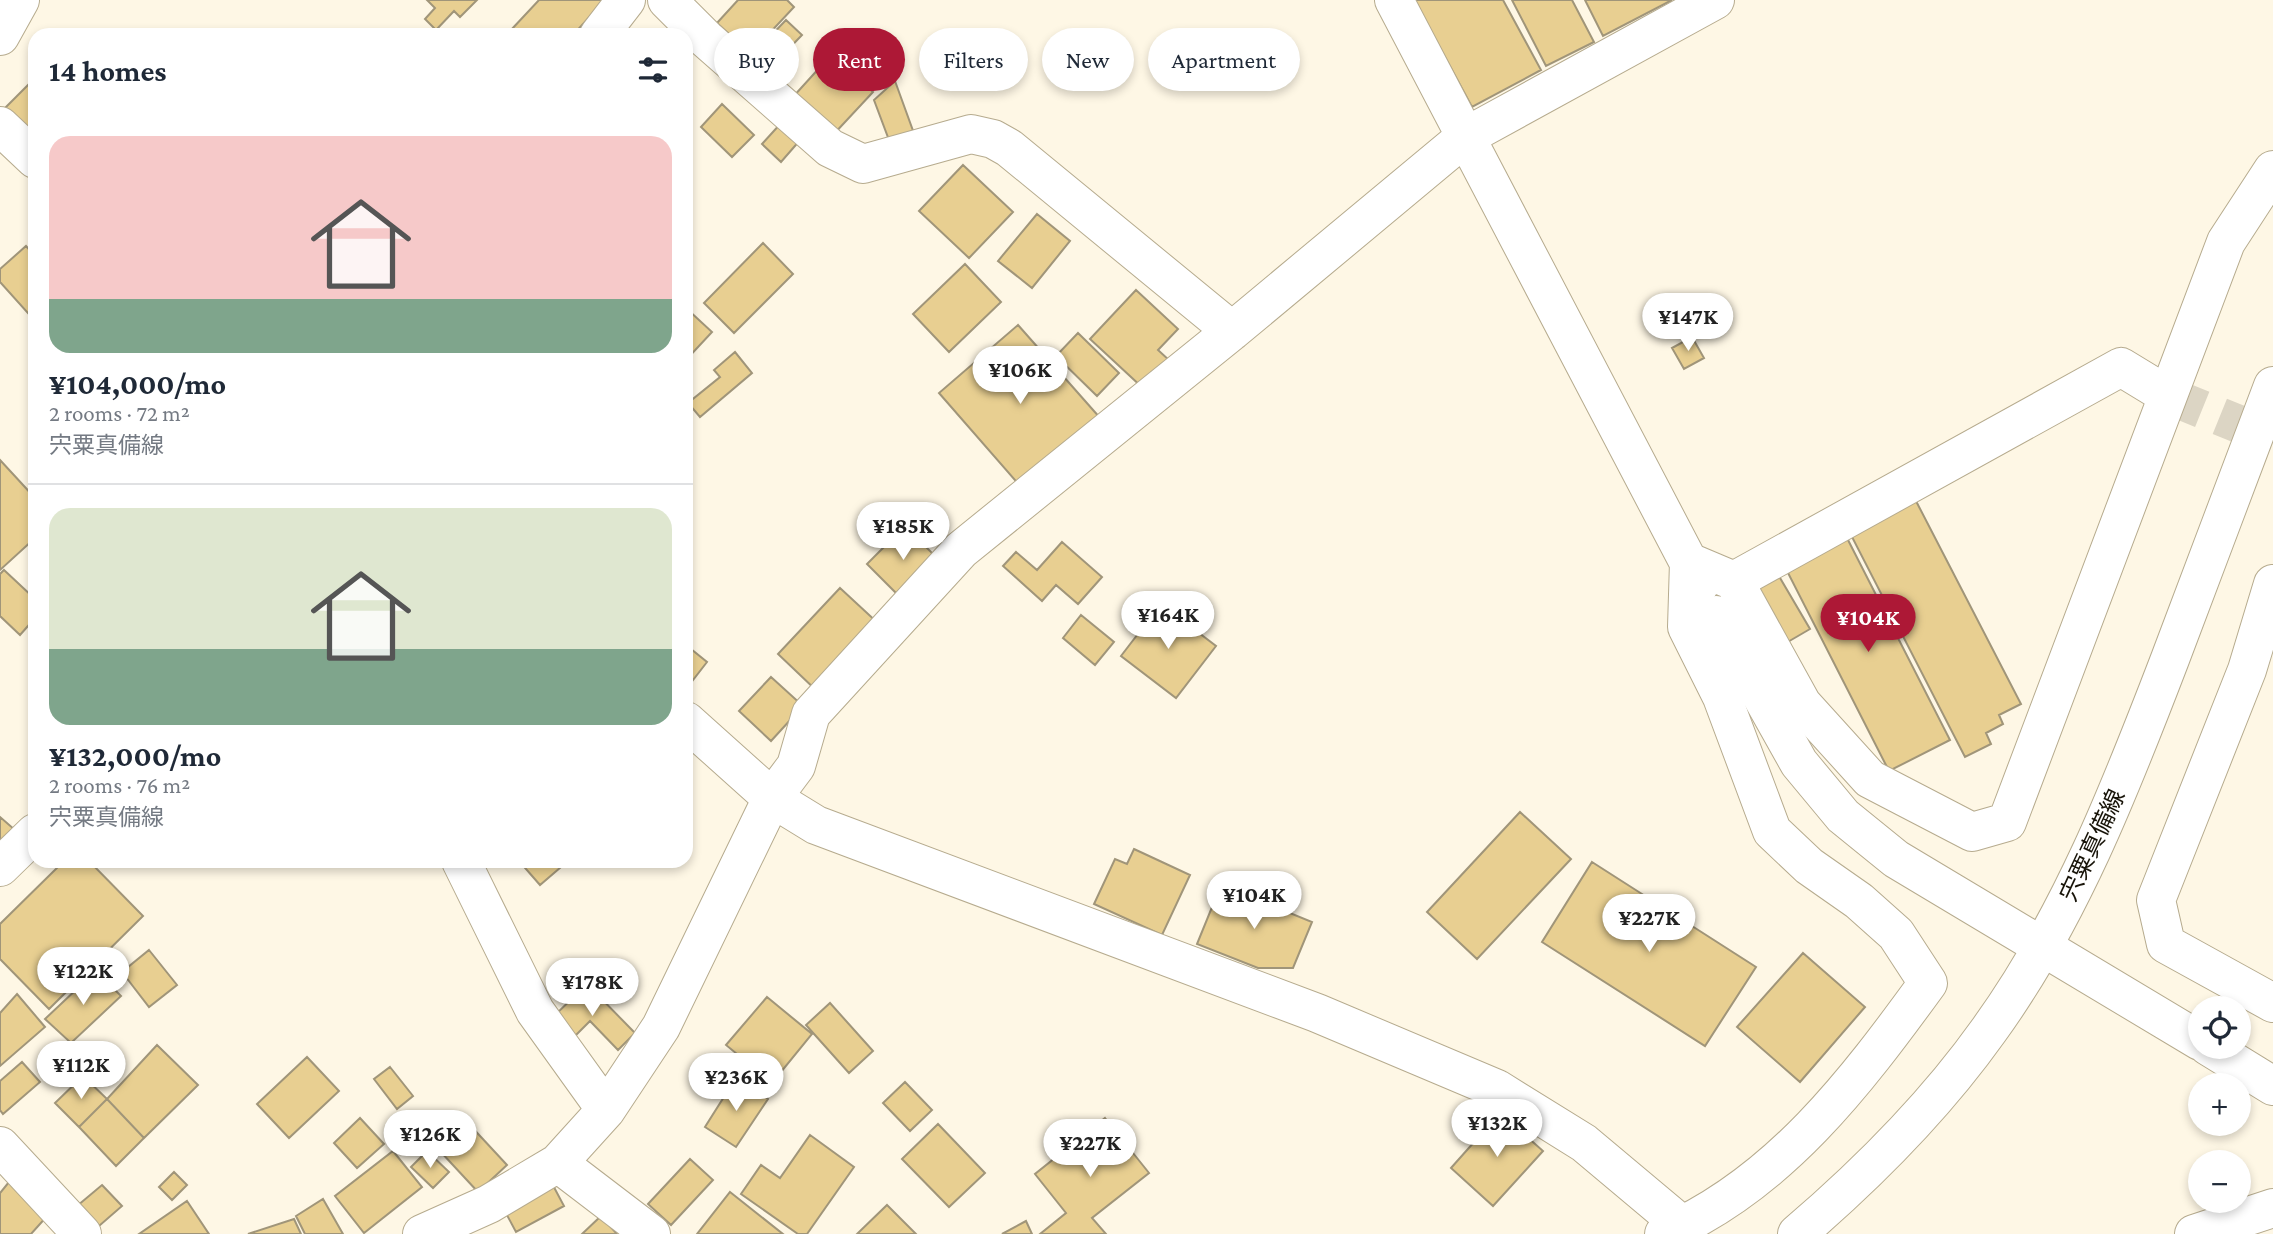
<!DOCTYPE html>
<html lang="en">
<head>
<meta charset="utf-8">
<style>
  body { margin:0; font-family:"Crimson Pro","Noto Sans JP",serif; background:#f2f2f3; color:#1f2937; height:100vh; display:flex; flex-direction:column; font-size:26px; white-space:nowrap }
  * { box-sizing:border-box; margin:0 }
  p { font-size:23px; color:#747a83 }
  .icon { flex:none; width:38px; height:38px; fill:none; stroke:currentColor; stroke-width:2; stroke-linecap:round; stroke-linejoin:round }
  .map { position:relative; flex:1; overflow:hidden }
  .sheet { position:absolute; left:28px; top:28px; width:665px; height:840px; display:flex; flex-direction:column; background:#fff; border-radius:21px; box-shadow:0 4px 10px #0003 }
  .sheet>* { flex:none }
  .banner { position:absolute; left:714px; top:28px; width:665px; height:63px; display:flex; gap:14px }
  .fabs { position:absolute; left:2188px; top:996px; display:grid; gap:14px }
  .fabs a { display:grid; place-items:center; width:63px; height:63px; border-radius:50%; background:#fff; box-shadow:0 4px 10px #0003; font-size:35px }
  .price { position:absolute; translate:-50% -60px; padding:0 16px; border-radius:24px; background:#fff; color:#222; font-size:23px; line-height:46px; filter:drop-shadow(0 2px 4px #0008) }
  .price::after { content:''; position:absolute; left:50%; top:42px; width:21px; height:16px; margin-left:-10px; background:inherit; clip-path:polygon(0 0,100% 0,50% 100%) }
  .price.active { background:#ad1836; color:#fff }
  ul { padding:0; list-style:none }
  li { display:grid; align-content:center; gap:14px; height:371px; padding:0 21px }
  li+li { border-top:2px solid #e0e1e3 }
  li span { display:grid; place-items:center; height:217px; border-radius:21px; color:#555 }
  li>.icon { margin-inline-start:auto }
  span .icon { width:126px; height:126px; fill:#fffc; stroke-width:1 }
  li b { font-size:30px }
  h2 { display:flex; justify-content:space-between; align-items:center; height:84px; padding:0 21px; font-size:30px }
  .chip { padding:0 24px; border-radius:32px; background:#fff; box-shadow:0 4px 10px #0003; font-size:24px; line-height:63px }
  .chip.active { background:#ad1836; color:#fff }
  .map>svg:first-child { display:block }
  .building { fill:#e8cf91; stroke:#a09579; stroke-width:2 }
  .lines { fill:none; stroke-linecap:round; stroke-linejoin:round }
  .street-tunnel { stroke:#dcd5c4; stroke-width:38; stroke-dasharray:38 19; stroke-linecap:butt }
  .street-casing { stroke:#b6ab8e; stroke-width:40 }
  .secondary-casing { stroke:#b6ab8e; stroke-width:40 }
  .street { stroke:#fff; stroke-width:38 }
  .secondary { stroke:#fff; stroke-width:38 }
  .labels { text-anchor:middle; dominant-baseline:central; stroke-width:6; stroke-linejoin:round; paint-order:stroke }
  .street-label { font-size:24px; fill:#181409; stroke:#fff }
</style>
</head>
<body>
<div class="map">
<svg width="2273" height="1234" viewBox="0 0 2273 1234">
  <rect width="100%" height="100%" fill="#fef7e5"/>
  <path class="building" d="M427,0H477L460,17L454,11L436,30L425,19L435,8Z
    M539,0H605L573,35H517L511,30Z
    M738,0H787L794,7L750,54L717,23Z
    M1414,0H1503L1541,70L1472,107Z
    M1512,0H1572L1594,42L1546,66Z
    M1585,0H1672L1603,36Z
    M786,20L802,35L777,61L761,46Z
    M855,32L890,66L873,84L838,50Z
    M832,54L873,92L832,136L792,98Z
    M895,81L916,139L892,148L874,100Z
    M30,83L35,88V139L4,109Z
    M722,104L754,135L732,157L701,127Z
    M782,122L801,139L781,162L762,144Z
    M963,165L1013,212L969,258L919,211Z
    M1037,214L1070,241L1032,288L998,261Z
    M763,243L793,274L734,333L704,303Z
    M26,246L35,256V321L0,282V269Z
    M965,264L1001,302L949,352L913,314Z
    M1136,290L1178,329L1158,350L1170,361L1144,389L1090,339Z
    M686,308L712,332L686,360Z
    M1018,325L1101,419L1022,488L939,393Z
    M1078,333L1119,373L1097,396L1056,356Z
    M1692,337L1704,358L1684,369L1672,348Z
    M735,352L752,373L700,417L688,403L720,377L714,370Z
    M0,460L35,498V538L0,570Z
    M1916,501L2021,704L1999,715L2003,724L1986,733L1991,744L1965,757L1851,535Z
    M905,526L938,559L900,597L867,564Z
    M1847,538L1950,740L1889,771L1786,569Z
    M1062,542L1102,577L1078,604L1056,585L1042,601L1003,566L1016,552L1037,570Z
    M4,570L35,599V618L20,635L0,616V574Z
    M1776,571L1810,629L1786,643L1752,585Z
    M840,588L880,625L818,692L778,654Z
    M1161,604L1216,646L1176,698L1121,656Z
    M1081,615L1114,642L1095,665L1063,638Z
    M686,645L707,662L686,689Z
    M771,677L803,706L771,741L739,711Z
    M1520,812L1571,859L1477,959L1427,912Z
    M0,817L15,830L0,846Z
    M1134,849L1190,875L1162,935L1094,904L1115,859L1127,864Z
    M64,861H89L143,916L49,1009L0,959V924Z
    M519,861H568L540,885Z
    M1592,862L1756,967L1705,1046L1542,942Z
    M1221,885L1312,922L1293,968H1258L1197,944Z
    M149,950L177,985L149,1007L122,972Z
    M1803,953L1865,1007L1800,1082L1737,1027Z
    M96,971L121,996L71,1043L45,1019Z
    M587,984L635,1033L618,1050L590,1021L571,1040L551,1019Z
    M17,994L45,1027L0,1066V1013Z
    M767,997L812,1034L772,1083L726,1045Z
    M830,1003L873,1051L849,1073L806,1025Z
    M157,1045L198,1085L144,1138L107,1099Z
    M307,1057L339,1091L289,1138L257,1104Z
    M22,1062L40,1082L3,1114L0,1110V1081Z
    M390,1067L413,1096L397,1109L374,1079Z
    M83,1076L107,1099L79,1127L55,1103Z
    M736,1078L768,1099L736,1147L705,1127Z
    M905,1082L932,1110L910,1131L883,1103Z
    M107,1099L144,1138L116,1166L79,1127Z
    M1500,1113L1543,1151L1493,1206L1451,1168Z
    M360,1118L384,1144L357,1168L334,1143Z
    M1105,1118L1149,1173L1092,1218L1106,1234H1040L1066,1213L1035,1174Z
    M468,1123L507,1165L478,1192L439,1150Z
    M938,1124L985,1173L949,1207L902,1159Z
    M810,1135L854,1167L807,1234H798L741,1194L761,1165L780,1178Z
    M393,1151L422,1187L364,1233L335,1196Z
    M427,1151L449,1172L433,1188L411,1167Z
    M690,1159L713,1180L671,1225L648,1204Z
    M174,1172L187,1185L172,1200L159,1187Z
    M548,1176L564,1206L516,1232L500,1202Z
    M9,1182L48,1215L31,1234H0V1193Z
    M102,1185L122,1206L99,1226L77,1206Z
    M730,1192L783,1234H697Z
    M323,1199L343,1234H305L296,1216Z
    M187,1201L209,1234H139Z
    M887,1205L916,1234H857Z
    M601,1216L617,1234H582Z
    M294,1219L301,1234H248Z
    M1026,1221L1032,1234H1002Z"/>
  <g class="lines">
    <path class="street-tunnel" d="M2167,395L2273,438"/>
    <defs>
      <path id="street" d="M667,0L706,39L830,148L863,164L971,134L993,139L1009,148L1232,331
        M1394,0L1700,584
        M599,35L626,0
        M0,36L20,0
        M0,126L35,159
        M1734,581L2121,367L2167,395
        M2273,584L2247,670L2156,900L2166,944L2273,1003
        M686,721L772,798L816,825L1317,1013L1497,1089L1584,1143L1683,1226
        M461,861L535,1011L606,1110
        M0,867L35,833
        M0,1146L82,1234
        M422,1234L489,1204L558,1163
        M651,1234L558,1163L606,1110L661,1027L772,798L796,766L811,714L961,550L1232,331L1465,137L1715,0
        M1664,1234C1779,1184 1856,1082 1928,983L1896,934L1859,901L1809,866L1772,831L1722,697L1687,627L1689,562L1734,581L1802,704L1870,779L1972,832L2007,822L2226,242L2273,170
        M2194,1234L2273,1208"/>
      <path id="secondary" d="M1716,615L1799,763L1843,816L1896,859L2200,1041
        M2208,1046L2273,1086
        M1797,1234C1867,1174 1935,1106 1989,1030C2070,918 2121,787 2170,659C2204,568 2239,477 2273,386"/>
    </defs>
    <use href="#street" class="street-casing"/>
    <use href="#secondary" class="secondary-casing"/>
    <use href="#street" class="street"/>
    <use href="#secondary" class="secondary"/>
  </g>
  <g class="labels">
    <g class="street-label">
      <text transform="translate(2092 845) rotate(-65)">宍粟真備線</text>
    </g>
  </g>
</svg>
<div class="fabs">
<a><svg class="icon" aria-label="locate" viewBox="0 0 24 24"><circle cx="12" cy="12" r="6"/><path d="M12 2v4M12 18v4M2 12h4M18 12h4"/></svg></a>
<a>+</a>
<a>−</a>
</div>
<b class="price" style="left:1688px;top:353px">¥147K</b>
<b class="price" style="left:1020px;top:406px">¥106K</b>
<b class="price" style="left:903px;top:562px">¥185K</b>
<b class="price" style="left:1168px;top:651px">¥164K</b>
<b class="price active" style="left:1868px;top:654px">¥104K</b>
<b class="price" style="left:1254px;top:931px">¥104K</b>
<b class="price" style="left:1649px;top:954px">¥227K</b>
<b class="price" style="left:83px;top:1007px">¥122K</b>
<b class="price" style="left:592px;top:1018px">¥178K</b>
<b class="price" style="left:81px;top:1101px">¥112K</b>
<b class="price" style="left:736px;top:1113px">¥236K</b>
<b class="price" style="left:1497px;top:1159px">¥132K</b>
<b class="price" style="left:430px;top:1170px">¥126K</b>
<b class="price" style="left:1090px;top:1179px">¥227K</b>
<div class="banner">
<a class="chip">Buy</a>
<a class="chip active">Rent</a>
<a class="chip">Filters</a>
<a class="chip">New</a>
<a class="chip">Apartment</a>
</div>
<section class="sheet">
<h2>14 homes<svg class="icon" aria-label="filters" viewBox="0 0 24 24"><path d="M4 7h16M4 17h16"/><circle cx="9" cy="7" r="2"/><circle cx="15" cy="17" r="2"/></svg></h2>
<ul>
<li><span style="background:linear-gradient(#f6c9c9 75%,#7fa58c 0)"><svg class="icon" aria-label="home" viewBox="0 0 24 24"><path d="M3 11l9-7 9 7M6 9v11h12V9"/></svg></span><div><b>¥104,000/mo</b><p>2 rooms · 72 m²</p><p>宍粟真備線</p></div></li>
<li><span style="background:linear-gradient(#dfe7d0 65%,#7fa58c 0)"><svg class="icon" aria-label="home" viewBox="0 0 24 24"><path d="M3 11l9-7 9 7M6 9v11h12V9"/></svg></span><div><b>¥132,000/mo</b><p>2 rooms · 76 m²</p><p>宍粟真備線</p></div></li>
</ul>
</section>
</div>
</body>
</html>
